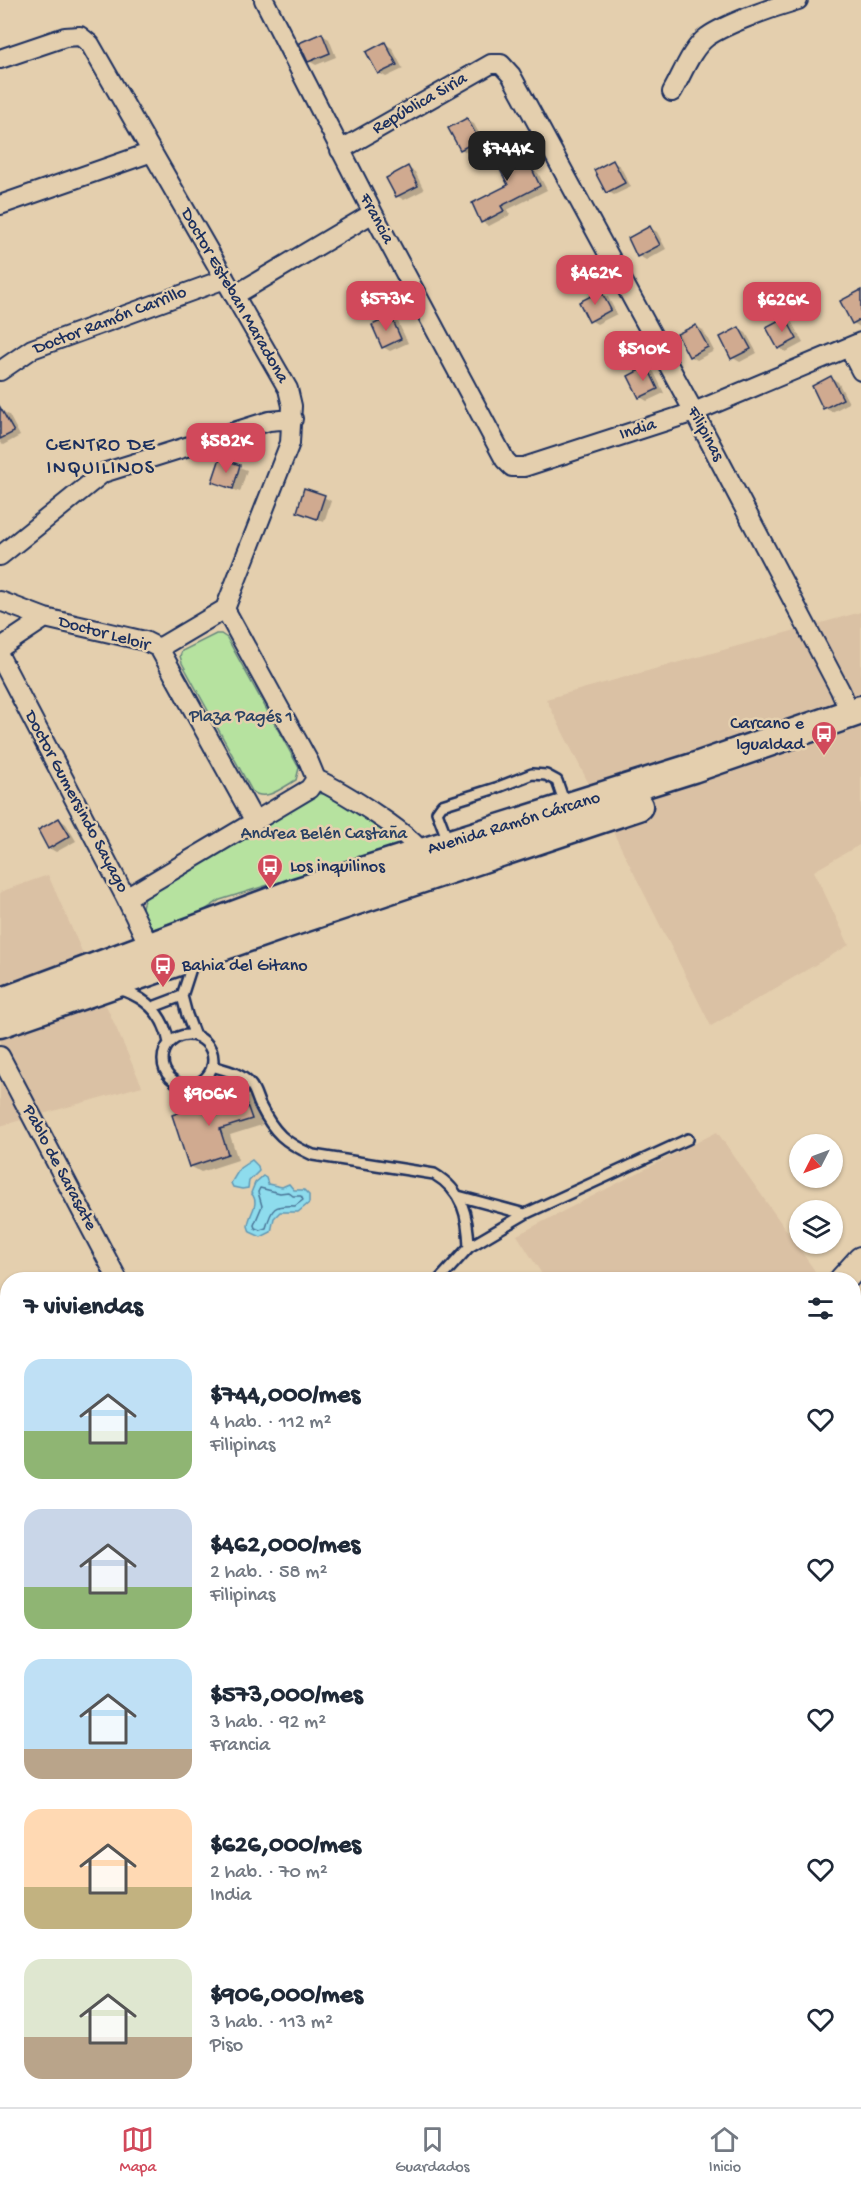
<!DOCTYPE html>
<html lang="es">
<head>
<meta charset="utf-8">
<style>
  body { margin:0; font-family:"Gochi Hand",sans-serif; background:#f6f6f7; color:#1f2937; height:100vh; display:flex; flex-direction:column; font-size:22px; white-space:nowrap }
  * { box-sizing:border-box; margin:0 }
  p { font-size:20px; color:#747a83 }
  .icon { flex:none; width:33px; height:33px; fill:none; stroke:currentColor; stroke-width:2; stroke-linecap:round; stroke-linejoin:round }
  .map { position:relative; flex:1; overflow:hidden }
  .side { position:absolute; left:0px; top:1272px; width:861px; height:836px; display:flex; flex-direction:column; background:#fff; border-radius:24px 24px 0 0; box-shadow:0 2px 4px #0004 }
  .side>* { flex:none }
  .needle { width:39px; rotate:228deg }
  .tools { position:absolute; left:789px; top:1134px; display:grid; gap:12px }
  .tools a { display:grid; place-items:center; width:54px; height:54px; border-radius:50%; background:#fff; box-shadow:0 2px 4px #0004; font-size:30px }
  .price { position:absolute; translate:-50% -51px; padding:0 14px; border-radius:12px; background:#d1495b; color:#fff; font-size:20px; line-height:39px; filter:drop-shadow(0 2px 3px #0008) }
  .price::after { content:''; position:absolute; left:50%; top:36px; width:18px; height:14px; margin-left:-9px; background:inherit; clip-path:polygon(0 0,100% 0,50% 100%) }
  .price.active { background:#222; color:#fff }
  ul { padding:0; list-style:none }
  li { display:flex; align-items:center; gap:18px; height:150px; padding:0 24px }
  li span { display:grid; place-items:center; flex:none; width:168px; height:120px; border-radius:18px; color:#555 }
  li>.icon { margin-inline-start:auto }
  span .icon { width:72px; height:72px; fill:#fffc; stroke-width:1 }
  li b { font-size:26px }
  h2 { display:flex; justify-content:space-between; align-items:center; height:72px; padding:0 24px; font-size:26px }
  .menu { display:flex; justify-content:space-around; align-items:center; height:84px; border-top:2px solid #e0e1e3; background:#fff; font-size:16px; color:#747a83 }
  .menu a { display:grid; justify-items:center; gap:3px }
  .menu .active { color:#d1495b }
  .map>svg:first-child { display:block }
  .built { fill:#dac1a4 }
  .green { fill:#b6e29f; stroke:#68887e; stroke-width:1.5 }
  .water { fill:#8edced; stroke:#6097b4; stroke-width:1.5 }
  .shadow { fill:#0003 }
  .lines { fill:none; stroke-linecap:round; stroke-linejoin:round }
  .shore { stroke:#497497; stroke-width:1.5 }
  .building { fill:#d0aa90; stroke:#1b2f5e; stroke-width:1.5 }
  .service-casing { stroke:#1b2f5e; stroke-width:14 }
  .minor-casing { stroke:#1b2f5e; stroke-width:22 }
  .secondary-casing { stroke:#1b2f5e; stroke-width:30 }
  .primary-casing { stroke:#1b2f5e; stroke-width:33 }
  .service { stroke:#e4cfae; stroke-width:9 }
  .minor { stroke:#e4cfae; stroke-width:18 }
  .secondary { stroke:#e4cfae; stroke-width:26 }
  .primary { stroke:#e4cfae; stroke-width:28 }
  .labels { text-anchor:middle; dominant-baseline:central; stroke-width:5; stroke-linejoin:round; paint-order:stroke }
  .street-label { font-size:18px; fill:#1b2f5e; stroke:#e4cfae }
  .park-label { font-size:18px; fill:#2a4164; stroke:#e4cfae }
  .poi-label { font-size:18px; fill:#1b2f5e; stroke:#e4cfae; text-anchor:start }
  .neighbourhood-label { font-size:20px; letter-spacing:1.5px; fill:#1b2f5e; stroke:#e4cfae }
</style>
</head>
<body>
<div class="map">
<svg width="861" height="2107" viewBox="0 0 861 2107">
  <rect width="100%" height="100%" fill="#e4cfae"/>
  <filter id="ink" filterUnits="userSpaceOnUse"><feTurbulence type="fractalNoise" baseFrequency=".0167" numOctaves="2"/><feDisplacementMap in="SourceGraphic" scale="12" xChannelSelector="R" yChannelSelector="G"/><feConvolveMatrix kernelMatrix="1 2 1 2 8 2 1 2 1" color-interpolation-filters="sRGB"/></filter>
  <g filter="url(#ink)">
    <path class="built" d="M861,612V844L814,871L849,945L711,1026L546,699Z
      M48,875L142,1086L0,1126V892Z
      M717,1132L815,1271L807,1279H545L517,1235Z"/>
    <path class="green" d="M216,634H221L227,638L299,768L296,780C283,787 265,803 252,791L182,663L180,656L182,651Z
      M330,793L401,844L388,855L320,875L268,885L220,900L190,920L155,932C143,919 136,908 149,893L318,794Z"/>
    <path class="water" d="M252,1160L258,1166L259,1171L249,1181L248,1188L242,1189L233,1187L231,1183L240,1168Z
      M263,1176L266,1178L268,1184L282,1187L289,1184L294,1190H304L309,1195V1203L298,1212H280L274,1218L271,1232L261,1237L250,1232L248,1226C249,1213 261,1204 251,1193L255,1183Z"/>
    <path class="shadow" d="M322,35L329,39L336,57L316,65L309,61Z
      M385,44L392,48L403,69L386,77L379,73Z
      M467,120L474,124L485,144L468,153L461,149Z
      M513,142L520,146L532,170L538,173L547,190L507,210L510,215L489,226L482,222L510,186Z
      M613,162L620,166L631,187L614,195L607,191Z
      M408,168L415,172L424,190L404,200L397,196Z
      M650,228L657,232L666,249L646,260L639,256Z
      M601,293L608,297L617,314L597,324L590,320Z
      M861,294V326L860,327L853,323Z
      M391,318L398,322L408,343L390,351L383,347Z
      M785,319L792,323L803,343L786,352L779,348Z
      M696,326L703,330L714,351L697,360L690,356Z
      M739,329L746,333L757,353L740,362L733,358L722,337Z
      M647,368L654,372L664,393L647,401L640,397Z
      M831,378L838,382L849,403L832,412L825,408Z
      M2,411L9,415L20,436L3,445L0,443Z
      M221,460L247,470L240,492L214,482Z
      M324,497L331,501L324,522L298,512Z
      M59,819L66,824L76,841L56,852L49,848Z
      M242,1093L253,1099L262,1125L230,1135L238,1160L201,1172L190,1166Z"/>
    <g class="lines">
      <path class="shore" d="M260,1188L280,1193L288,1192L293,1196H301L303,1200L295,1206C274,1205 272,1207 266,1228L260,1230L255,1228L254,1225L262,1206L258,1192Z"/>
    </g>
    <path class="building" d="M322,33L330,53L308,62L299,43Z
      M385,42L397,65L378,74L366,52Z
      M467,118L479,140L460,150L448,128Z
      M513,140L528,168L531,167L540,186L501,206L504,211L481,223L472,203L508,185L491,152Z
      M613,160L625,183L606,193L594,170Z
      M408,166L418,186L396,197L386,178Z
      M650,226L660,245L637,257L628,238Z
      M861,290V319L852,324L840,301Z
      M601,291L611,310L589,322L579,302Z
      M391,316L401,339L382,348L372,325Z
      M785,317L797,339L778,349L766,327Z
      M696,325L708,347L689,357L677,334Z
      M739,327L751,349L731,359L720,337Z
      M647,366L658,389L639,398L628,376Z
      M831,376L843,399L823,409L812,386Z
      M0,407L14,432L0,439Z
      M220,458L240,465L233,489L212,482Z
      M304,488L325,495L317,519L297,512Z
      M59,818L70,836L48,849L38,830Z
      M242,1091L252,1119L220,1129L228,1154L189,1167L172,1115Z"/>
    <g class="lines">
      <defs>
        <path id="service" d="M448,841L437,812L442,805L496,788L532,774L546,775L557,781L565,804
          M193,962L182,996L187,1015L195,1036
          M118,989C146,997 164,1014 169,1043
          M153,1007L182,996
          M163 1060a25 25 0 1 1 50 0a25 25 0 1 1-50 0Z
          M212,1066C225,1070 241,1073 250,1084C255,1089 257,1099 260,1105C274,1133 285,1143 313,1155L434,1174C463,1191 468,1216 469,1247
          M458,1196L525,1214
          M439,1280L469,1247L525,1214L688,1139"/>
        <path id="minor" d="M264,0L373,213L505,460L512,467H524L694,412L861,342
          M0,59L65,37L80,36L90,44L288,389L292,406L290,443L225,609L159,648
          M672,92C682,75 691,49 707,37C727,23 774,7 798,0
          M340,150L491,64H501L511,75L694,412L840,690L850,713
          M0,205L152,152
          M235,295L373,213
          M849,348L861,371
          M0,371L32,349L225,279
          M0,556L103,473L269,421L293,419
          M0,601L45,618L145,641L159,648L254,820
          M225,609L309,762L316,779C338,789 420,838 426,859
          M0,648L45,618
          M0,657L126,898L150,948
          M126,898L309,789L316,779
          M0,1056L118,1280
          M854,1332L861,1345
          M0,1410L8,1426
          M0,1562L8,1559
          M0,1856L8,1875
          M98,2100L100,2107
          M315,2100L318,2107
          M558,2100L561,2107"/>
        <path id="secondary" d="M843,1280L861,1260
          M0,1985L8,1983"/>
        <path id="primary" d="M0,1003L295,893L693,768L861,710
          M0,1023L288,923L638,806"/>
      </defs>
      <use href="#service" class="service-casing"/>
      <use href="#minor" class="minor-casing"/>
      <use href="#secondary" class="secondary-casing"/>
      <use href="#primary" class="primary-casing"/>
      <use href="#service" class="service"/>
      <use href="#minor" class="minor"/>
      <use href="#secondary" class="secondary"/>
      <use href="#primary" class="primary"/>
    </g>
  </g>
  <defs>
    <symbol id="bus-pin" viewBox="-11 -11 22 30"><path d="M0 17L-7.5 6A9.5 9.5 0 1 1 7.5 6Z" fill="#d1495b" stroke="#e4cfae"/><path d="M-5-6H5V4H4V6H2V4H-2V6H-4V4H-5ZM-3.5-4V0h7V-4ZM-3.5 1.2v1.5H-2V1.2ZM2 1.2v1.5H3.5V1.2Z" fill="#fff"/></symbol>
  </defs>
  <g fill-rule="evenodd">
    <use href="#bus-pin" x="809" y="719" width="30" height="40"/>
    <use href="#bus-pin" x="255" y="852" width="30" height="40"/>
    <use href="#bus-pin" x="148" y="951" width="30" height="40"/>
  </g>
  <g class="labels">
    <g class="street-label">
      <text transform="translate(420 104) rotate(-30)">República Siria</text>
      <text transform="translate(376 219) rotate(62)">Francia</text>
      <text transform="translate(234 296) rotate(60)">Doctor Esteban Maradona</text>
      <text transform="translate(110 321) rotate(-21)">Doctor Ramón Carrillo</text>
      <text transform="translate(638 430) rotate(-18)">India</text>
      <text transform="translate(705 434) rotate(62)">Filipinas</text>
      <text transform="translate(104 634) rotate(15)">Doctor Leloir</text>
      <text transform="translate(76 802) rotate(62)">Doctor Gumersindo Sayago</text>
      <text transform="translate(514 824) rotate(-17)">Avenida Ramón Cárcano</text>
      <text transform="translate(59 1168) rotate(62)">Pablo de Sarasate</text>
    </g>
    <g class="park-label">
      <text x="241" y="717">Plaza Pagés 1</text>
      <text x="324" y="834">Andrea Belén Castaña</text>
    </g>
    <g class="poi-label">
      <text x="804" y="724" text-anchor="end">Carcano e<tspan x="804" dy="21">Igualdad</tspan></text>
      <text x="290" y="867">Los inquilinos</text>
      <text x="182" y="966">Bahia del Gitano</text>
    </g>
    <g class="neighbourhood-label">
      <text x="101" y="446">CENTRO DE<tspan x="101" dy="23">INQUILINOS</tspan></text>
    </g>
  </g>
</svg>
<div class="tools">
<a><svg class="needle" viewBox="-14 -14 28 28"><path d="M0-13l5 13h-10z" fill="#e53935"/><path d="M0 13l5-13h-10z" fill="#747a83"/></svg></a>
<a><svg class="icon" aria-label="layers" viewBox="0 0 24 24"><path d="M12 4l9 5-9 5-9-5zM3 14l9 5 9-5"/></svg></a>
</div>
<b class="price active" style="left:507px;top:182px">$744K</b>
<b class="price" style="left:595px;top:306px">$462K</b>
<b class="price" style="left:386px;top:332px">$573K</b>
<b class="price" style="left:782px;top:333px">$626K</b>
<b class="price" style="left:643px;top:382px">$510K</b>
<b class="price" style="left:226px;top:474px">$582K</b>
<b class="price" style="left:209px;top:1127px">$906K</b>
<section class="side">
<h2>7 viviendas<svg class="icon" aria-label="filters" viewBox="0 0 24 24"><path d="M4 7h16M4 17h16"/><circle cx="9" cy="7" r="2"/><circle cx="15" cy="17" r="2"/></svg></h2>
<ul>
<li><span style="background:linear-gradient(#bfe0f5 60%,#8fb573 0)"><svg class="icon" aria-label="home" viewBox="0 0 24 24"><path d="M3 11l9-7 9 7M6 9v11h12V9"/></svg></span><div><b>$744,000/mes</b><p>4 hab. · 112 m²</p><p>Filipinas</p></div><svg class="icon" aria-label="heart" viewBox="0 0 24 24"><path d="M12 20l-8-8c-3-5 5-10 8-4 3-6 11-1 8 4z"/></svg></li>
<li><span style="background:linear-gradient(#c9d6e8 65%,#8fb573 0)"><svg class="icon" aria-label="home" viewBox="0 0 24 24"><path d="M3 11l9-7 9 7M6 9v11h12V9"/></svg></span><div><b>$462,000/mes</b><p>2 hab. · 58 m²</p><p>Filipinas</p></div><svg class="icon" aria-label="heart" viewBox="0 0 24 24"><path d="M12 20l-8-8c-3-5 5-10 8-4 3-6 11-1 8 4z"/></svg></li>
<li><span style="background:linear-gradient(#bfe0f5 75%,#b9a48a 0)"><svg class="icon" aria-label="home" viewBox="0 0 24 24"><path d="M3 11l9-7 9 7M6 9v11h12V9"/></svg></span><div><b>$573,000/mes</b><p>3 hab. · 92 m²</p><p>Francia</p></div><svg class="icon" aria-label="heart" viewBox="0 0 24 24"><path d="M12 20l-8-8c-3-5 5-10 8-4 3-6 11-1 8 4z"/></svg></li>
<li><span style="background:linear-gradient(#ffd9b3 65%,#c2b280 0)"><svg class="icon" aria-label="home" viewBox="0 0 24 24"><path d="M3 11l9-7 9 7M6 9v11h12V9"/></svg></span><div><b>$626,000/mes</b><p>2 hab. · 70 m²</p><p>India</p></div><svg class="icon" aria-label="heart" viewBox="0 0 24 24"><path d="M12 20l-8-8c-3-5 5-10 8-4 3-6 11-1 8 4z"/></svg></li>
<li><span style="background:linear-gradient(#dfe7d0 65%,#b9a48a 0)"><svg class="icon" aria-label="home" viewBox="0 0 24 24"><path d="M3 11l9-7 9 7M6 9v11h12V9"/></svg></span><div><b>$906,000/mes</b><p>3 hab. · 113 m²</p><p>Piso</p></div><svg class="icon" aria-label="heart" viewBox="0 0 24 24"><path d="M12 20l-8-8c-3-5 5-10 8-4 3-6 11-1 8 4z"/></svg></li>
</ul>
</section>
</div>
<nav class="menu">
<a class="active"><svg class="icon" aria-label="map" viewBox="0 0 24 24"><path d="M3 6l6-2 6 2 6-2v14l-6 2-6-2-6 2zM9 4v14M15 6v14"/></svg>Mapa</a>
<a><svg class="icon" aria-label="saved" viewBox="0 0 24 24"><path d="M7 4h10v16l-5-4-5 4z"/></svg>Guardados</a>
<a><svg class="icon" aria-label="home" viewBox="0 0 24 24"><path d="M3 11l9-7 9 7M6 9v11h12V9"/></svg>Inicio</a>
</nav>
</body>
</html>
